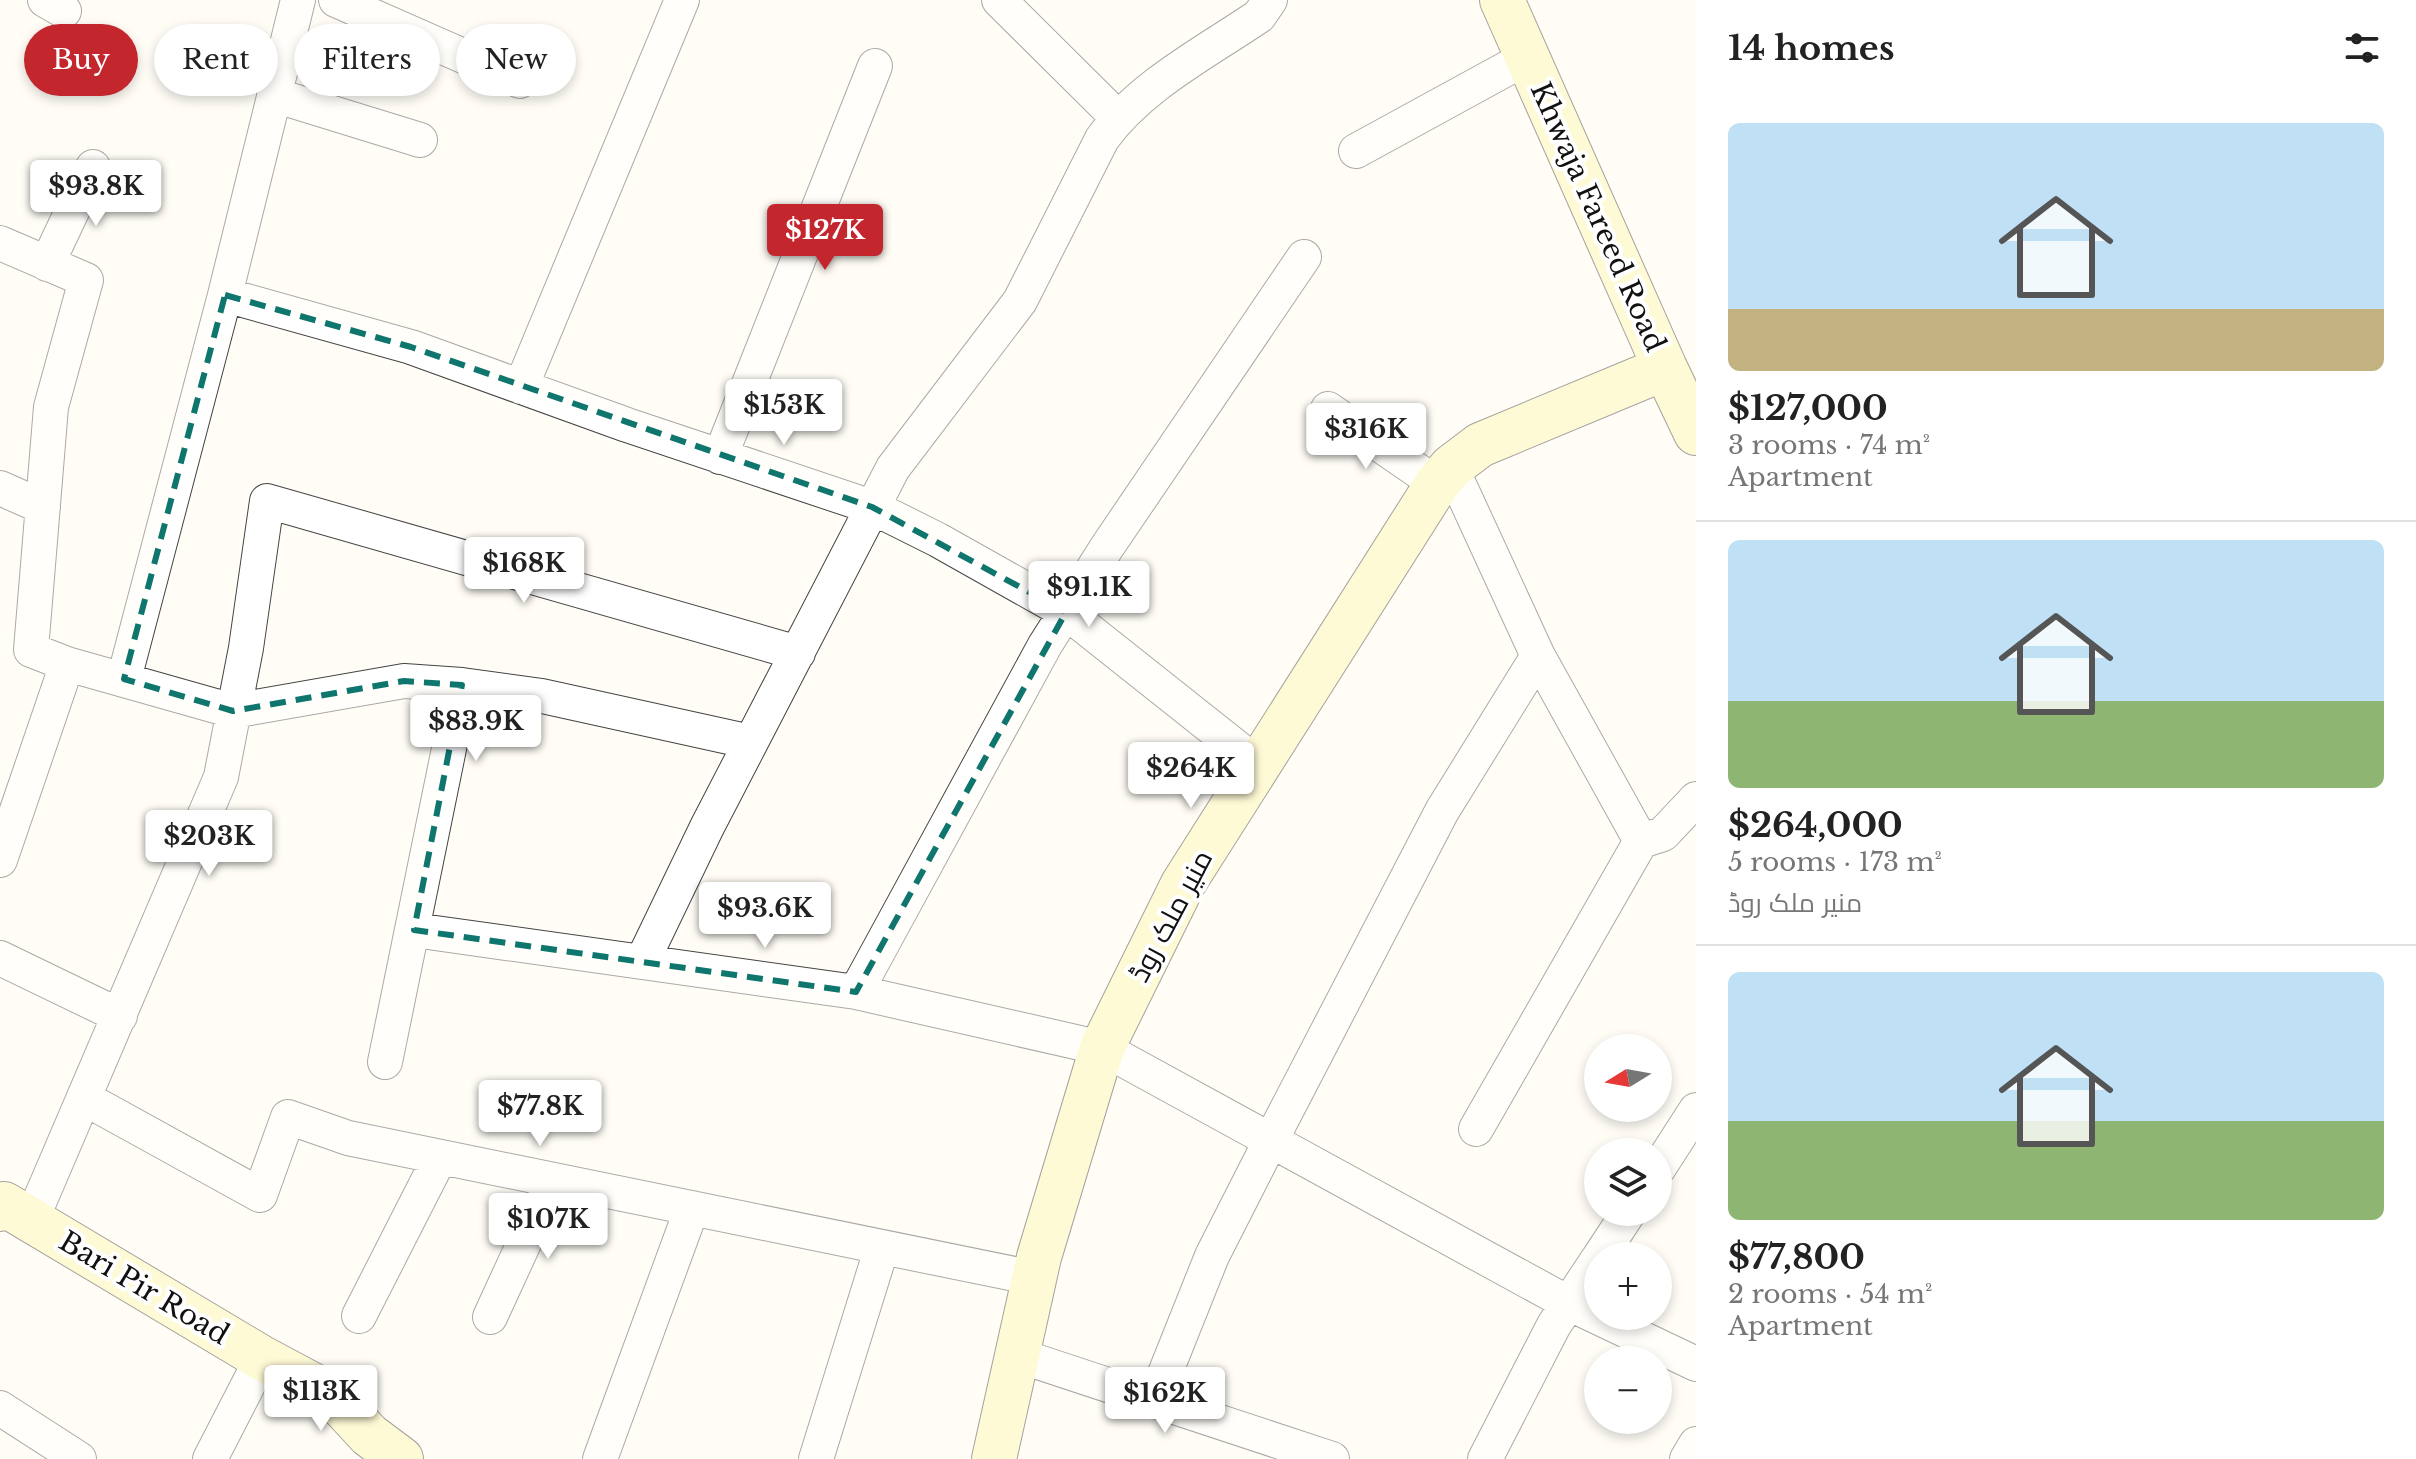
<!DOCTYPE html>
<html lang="en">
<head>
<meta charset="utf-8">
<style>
  body { margin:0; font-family:"Libre Baskerville",Cairo,serif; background:#f6f6f6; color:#222; height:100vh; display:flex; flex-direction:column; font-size:30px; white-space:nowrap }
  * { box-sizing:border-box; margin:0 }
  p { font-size:26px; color:#767676 }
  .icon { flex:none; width:44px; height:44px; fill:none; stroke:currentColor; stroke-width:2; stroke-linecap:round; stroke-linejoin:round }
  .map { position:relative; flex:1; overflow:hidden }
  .side { display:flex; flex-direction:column; background:#fff; width:720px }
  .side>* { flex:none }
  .hud { position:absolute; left:24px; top:24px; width:760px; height:72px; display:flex; gap:16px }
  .needle { width:52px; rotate:259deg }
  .tools { position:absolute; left:1584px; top:1034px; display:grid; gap:16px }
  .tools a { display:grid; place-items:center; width:88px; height:88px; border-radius:50%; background:#fff; box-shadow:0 4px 12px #0003; font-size:40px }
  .price { position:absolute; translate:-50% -68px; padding:0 18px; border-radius:8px; background:#fff; color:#222; font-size:26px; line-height:52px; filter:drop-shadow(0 2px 4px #0008) }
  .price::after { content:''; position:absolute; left:50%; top:48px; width:24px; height:18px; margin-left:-12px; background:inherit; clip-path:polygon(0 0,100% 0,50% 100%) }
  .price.active { background:#c4262e; color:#fff }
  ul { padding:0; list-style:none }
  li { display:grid; align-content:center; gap:16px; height:424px; padding:0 32px }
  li+li { border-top:2px solid #e0e0e0 }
  li span { display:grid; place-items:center; height:248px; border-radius:12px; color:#555 }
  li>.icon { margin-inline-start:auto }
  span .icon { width:144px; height:144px; fill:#fffc; stroke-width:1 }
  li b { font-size:34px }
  h2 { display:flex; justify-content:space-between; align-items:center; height:96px; padding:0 32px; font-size:34px }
  .pill { padding:0 28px; border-radius:36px; background:#fff; box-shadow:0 4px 12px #0003; font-size:28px; line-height:72px }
  .pill.active { background:#c4262e; color:#fff }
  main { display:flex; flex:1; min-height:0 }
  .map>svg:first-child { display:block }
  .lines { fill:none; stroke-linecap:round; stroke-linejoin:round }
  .street-casing { stroke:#444; stroke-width:36 }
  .secondary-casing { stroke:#333; stroke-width:46 }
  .street { stroke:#fff; stroke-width:34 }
  .secondary { stroke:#fff6b0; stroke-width:44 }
  .marked { fill:none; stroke:#0f766e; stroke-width:6; stroke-dasharray:16 10; stroke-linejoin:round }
  .labels { text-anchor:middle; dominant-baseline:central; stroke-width:8; stroke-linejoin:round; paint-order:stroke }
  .street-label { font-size:28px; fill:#111; stroke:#fff }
</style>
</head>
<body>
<main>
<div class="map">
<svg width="1696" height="1459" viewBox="0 0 1696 1459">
  <rect width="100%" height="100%" fill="#fffdf5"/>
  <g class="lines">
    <defs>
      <path id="street" d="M45,0L64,11
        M336,0L520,81
        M999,0L1117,117
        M274,95L420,140
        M1356,151L1528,57
        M0,243L86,280L51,407L31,650L67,664L233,711L404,681L462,685
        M47,264L93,167
        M225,295L411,347L627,425L872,507L938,540L1066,612L1260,766
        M521,387L682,0
        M1328,409L1437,484
        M720,457L875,66
        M1451,467L1538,656L1641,841
        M0,488L43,507
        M124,679L225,295L298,0
        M0,860L67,664
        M414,930L856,992L1102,1048L1568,1303L1696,1364
        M0,958L120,1016
        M642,962L707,827L893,468L1020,301L1102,139C1140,86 1206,52 1259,16L1270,0
        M856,992L1045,645L1107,547L1304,257
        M385,1062L462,685L542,696L751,742
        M84,1098L260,1195L288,1117L348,1138L1034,1278
        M1476,1129L1641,841L1663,834L1696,799
        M1658,1169L1696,1110
        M31,1221L221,777L246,648L267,501L798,653
        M1600,1256L1629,1212
        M359,1316L440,1157
        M490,1317L553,1180
        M1017,1355L1332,1459
        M1154,1401L1212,1256L1271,1140L1442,811L1538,656
        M0,1408L79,1459
        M210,1459L262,1358
        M600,1459L692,1208
        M816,1459L882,1247
        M1485,1459L1554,1325L1598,1259
        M1687,1459L1696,1444"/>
      <path id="secondary" d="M1502,0L1665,368L1696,433
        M0,1209L4,1204L262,1358L333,1396L369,1435L401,1459
        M994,1459L1039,1257L1102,1048L1183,884L1437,484L1451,467L1480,445L1665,368"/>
    </defs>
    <use href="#street" class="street-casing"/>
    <use href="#secondary" class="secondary-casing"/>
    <use href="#street" class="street"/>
    <use href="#secondary" class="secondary"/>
  </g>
  <path d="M0 0H1696V1459H0ZM225,295L411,347L872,507L1066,612L856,992L414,930L462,685L404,681L233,711L124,679Z" fill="#fffdf5" fill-opacity=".55" fill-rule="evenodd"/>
  <path class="marked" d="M225,295L411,347L872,507L1066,612L856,992L414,930L462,685L404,681L233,711L124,679Z"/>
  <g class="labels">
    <g class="street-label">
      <text transform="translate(1598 217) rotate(66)">Khwaja Fareed Road</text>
      <text transform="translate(1171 916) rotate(-62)">منیر ملک روڈ</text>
      <text transform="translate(144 1288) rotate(31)">Bari Pir Road</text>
    </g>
  </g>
</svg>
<div class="tools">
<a><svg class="needle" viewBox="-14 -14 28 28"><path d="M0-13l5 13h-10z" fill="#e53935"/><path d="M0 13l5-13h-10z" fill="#767676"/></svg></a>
<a><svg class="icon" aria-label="layers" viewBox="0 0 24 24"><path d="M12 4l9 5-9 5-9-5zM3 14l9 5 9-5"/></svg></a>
<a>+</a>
<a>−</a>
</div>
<b class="price" style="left:96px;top:228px">$93.8K</b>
<b class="price active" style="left:825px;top:272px">$127K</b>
<b class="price" style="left:784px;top:447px">$153K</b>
<b class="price" style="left:1366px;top:471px">$316K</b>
<b class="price" style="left:524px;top:605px">$168K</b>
<b class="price" style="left:1089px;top:629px">$91.1K</b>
<b class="price" style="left:476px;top:763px">$83.9K</b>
<b class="price" style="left:1191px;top:810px">$264K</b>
<b class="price" style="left:209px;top:878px">$203K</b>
<b class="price" style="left:765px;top:950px">$93.6K</b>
<b class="price" style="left:540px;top:1148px">$77.8K</b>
<b class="price" style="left:548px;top:1261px">$107K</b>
<b class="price" style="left:321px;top:1433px">$113K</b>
<b class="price" style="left:1165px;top:1435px">$162K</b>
<div class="hud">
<a class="pill active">Buy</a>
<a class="pill">Rent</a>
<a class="pill">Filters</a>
<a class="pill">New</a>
</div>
</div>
<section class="side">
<h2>14 homes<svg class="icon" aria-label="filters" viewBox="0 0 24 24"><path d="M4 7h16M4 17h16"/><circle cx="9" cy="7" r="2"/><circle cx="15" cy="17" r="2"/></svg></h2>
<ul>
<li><span style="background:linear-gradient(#bfe0f5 75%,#c2b280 0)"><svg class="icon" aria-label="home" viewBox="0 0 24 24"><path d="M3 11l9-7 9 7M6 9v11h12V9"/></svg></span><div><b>$127,000</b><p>3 rooms · 74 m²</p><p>Apartment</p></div></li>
<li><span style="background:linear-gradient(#bfe0f5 65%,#8fb573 0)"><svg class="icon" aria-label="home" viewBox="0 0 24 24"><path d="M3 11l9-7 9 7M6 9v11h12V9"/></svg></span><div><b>$264,000</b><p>5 rooms · 173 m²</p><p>منیر ملک روڈ</p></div></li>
<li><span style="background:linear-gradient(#bfe0f5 60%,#8fb573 0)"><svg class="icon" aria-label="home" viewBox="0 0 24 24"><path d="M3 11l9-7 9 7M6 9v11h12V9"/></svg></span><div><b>$77,800</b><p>2 rooms · 54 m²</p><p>Apartment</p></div></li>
</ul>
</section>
</main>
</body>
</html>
